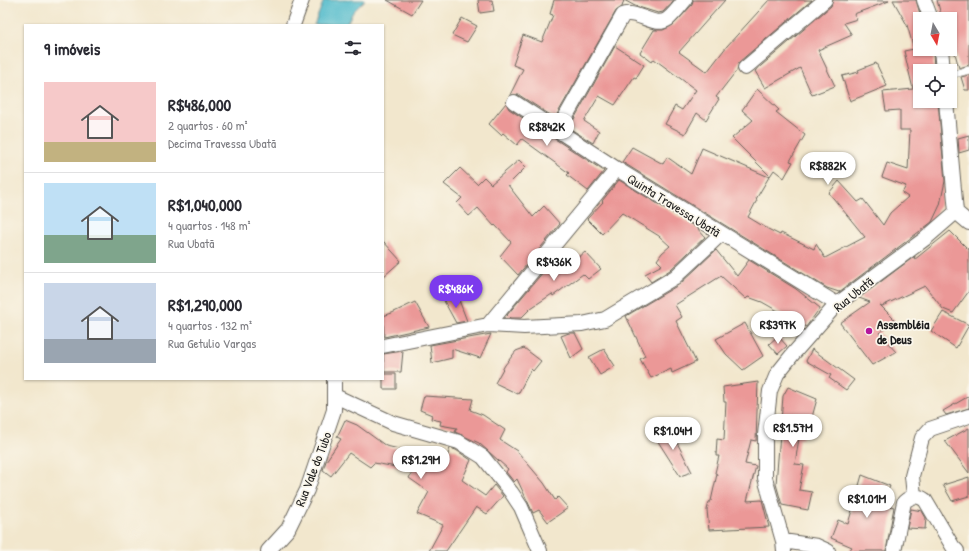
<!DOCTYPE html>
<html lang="pt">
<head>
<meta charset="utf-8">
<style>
  body { margin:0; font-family:"Patrick Hand",sans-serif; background:#f2f2f3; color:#2b2b33; height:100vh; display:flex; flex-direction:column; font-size:15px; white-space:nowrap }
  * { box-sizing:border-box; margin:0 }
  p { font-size:13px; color:#7c7c81 }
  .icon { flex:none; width:22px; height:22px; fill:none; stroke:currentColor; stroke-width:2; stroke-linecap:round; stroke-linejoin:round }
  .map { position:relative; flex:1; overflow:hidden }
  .panel { position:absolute; left:24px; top:24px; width:360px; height:356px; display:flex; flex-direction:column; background:#fff; border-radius:0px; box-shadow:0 1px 3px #0004 }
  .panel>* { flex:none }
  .needle { width:26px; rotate:170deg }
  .tools { position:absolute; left:913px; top:12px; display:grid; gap:8px }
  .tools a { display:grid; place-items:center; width:44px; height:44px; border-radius:0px; background:#fff; box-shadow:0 1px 3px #0004; font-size:20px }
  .price { position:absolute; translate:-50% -34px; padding:0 9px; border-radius:14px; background:#fff; color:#222; font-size:13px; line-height:26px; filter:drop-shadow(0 1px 2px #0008) }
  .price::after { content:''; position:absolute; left:50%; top:24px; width:12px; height:9px; margin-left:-6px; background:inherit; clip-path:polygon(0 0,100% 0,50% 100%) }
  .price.selected { background:#7c3aed; color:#fff }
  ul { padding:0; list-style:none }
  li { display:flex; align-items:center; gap:12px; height:100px; padding:0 20px }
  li+li { border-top:1px solid #e1e1e2 }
  li span { display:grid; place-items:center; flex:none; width:112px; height:80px; border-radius:0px; color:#555 }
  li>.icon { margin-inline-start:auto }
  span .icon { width:48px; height:48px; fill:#fffc; stroke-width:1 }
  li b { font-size:17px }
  h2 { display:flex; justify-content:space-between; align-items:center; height:48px; padding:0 20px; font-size:17px }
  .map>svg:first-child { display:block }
  .water { fill:#4db9ca; stroke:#346a73 }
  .building { fill:#eb9897 }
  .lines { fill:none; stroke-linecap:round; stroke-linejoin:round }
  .service-casing { stroke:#67635a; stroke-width:8 }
  .minor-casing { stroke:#67635a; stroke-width:16 }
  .service { stroke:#fff; stroke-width:7 }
  .minor { stroke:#fff; stroke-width:14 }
  .poi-dot { fill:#b5179e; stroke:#fbf7ec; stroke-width:1.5 }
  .labels { text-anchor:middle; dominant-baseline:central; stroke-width:3.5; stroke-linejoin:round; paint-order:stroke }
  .street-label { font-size:13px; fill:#1c1c1c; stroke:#fbf7ec }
  .poi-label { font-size:13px; font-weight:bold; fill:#1c1c1c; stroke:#fbf7ec; text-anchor:start }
</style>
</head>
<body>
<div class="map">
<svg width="969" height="551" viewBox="0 0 969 551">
  <rect width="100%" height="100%" fill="#fbf7ec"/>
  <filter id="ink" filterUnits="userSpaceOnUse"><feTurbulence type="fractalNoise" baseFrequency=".025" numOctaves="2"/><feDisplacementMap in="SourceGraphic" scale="8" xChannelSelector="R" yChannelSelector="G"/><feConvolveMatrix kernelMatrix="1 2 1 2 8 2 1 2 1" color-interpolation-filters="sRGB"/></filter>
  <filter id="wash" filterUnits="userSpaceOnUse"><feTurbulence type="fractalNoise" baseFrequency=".012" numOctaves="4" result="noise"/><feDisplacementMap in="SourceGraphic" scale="16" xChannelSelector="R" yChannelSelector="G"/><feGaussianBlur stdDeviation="0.9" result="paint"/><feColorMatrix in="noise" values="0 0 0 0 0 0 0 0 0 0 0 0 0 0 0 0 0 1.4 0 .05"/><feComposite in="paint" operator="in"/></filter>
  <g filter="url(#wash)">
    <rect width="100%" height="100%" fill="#f2e7cd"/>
    <path class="water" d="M324,0H365L353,12L346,25H314Z"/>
    <g id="blocks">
      <path class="building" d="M387,0H421L412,14Z
        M478,0H492L494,11L480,13Z
        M554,0H674L663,12L658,13L635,6L624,0L622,7L616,11L555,118L519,95H510L523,69L513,65L523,35L542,42L553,15L550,14Z
        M693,0H725L679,52L707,72L727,46L769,0H812L739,62L737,70L716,97L719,99L706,120L697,113L685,134L665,124L675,106L682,110L696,90L654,59L652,62L640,53L654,30H663L673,25L692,5Z
        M833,0L889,1L854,14L857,19L844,23L852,35L818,50L835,86L812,95L800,68L765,88L755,71L831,6Z
        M893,0H916L920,14V49H933L934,71H920V101H938L945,181L940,205L932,222L839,292L827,288L622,162L632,147L663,164L667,157L691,174L702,148L769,177L756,199L757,200L748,217L768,229L780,235L781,233L814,249L816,244L825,258L865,237L829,193L839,181L858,202L863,199L883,225L890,213L908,197L902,193L906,186L882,177L887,163L908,170L910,130H900V110L886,111L883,92L913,89L904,51L914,49L907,25Z
        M937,0H969V65L959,68L950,35V19H946L945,14L941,15Z
        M462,18L477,26L467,42L452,35Z
        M615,46L644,65L636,78L634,77L615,105L599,96L584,121L599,131L593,143L569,128Z
        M876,63L887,86L850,101L842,76L859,72L858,70Z
        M969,75V90H965L961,77Z
        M757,89L779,110L776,112L805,135L790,161L793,162L784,178L774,170L770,176L732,138L753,120L742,110Z
        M506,103L509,109L604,171L588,191L567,175L569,173L522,139L517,145L503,133L501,135L489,124Z
        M969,135V150L959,153L958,138Z
        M519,160L526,167L508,185L533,217L544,206L560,224L518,275L500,256L511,242L495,225L494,226L478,208L469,216L457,203L462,198L444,184L460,168L477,184L484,177L491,184Z
        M619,180L697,228L705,237L670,270L651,282L645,274L662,265L657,260L662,253L670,246L659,236L622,213L602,234L587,219L603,202L602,201Z
        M950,231L969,250V291L953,313L943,309L925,286L882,306L880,305L895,320L879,333L896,352L872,365L840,323L870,302L859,298L915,256L914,260Z
        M383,241L401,261L383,277Z
        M716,250L737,276L749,260L796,289L820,308L806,327L762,302L748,297L746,299L721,276L675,305L682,317L676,321L696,362L672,373L671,369L651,378L640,359L645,356L626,316L680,284Z
        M560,252L571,264L585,252L601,269L588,279L583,274L553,296L552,294L531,308L521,318H510L507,315Z
        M457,295L467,321L456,323L444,301Z
        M415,302L429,327L384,337L383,316L392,313Z
        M943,312L969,325L956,348L931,331Z
        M745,323L763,356L743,370L726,354L716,339Z
        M569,333H575L583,349L571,358L561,336Z
        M491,334L480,358L452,349V358L432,363L430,345Z
        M778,336L787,346L778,354L769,344Z
        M524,348L541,361L533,371L531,369L518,394L495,383L505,365L516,351Z
        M604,349L615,366L600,375L589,357Z
        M812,349L854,380L846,390L829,378L831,375L806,361Z
        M403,351L401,372H384L383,354Z
        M383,374H396V389H383Z
        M758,382L756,441L751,440L745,464L756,466L747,501L762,500L769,527L709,530L707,510L709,502L711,501L717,474L715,473L719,456H716L717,439L724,440L726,402H724L723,387Z
        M788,387L817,399L809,428L804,427L802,439L799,438L795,464L804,465L799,490L812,492L808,510L782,505L776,484L783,396Z
        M424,396L473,399L470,410L483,415L505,430L500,440L517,451L544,483L555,500L558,497L568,508L548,522L539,510L533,513L517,479L514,482L506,472L508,469L489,452L479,443L455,432L457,428L440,425L441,421L431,419L432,415L420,410Z
        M969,396V408L946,415L943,411Z
        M345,420L357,425L386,446L404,450L432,461L445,464L450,448L456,450L471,460L462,480L485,496L494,485L503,496L487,514L476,507L446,551H429L443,525L417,514L429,492L409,478L413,470L374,463L370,467L349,453L331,476L323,470L326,461L341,439L337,437Z
        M669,427L692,472L680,476L652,432Z
        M969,428V473L945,441Z
        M862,475L890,486L885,497L889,499L886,505L894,507L886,551H849L852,547L831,538L838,520L848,524Z
        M969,477V496L952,501L943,485Z
        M911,509L922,511L926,518L925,529L907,528Z"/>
    </g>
  </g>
  <g filter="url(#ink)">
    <use href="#blocks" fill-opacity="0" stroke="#67635a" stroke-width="1"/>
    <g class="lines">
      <defs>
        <path id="service" d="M950,75L969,70"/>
        <path id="minor" d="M924,0L931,19
          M293,25L302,0
          M941,49L943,71
          M745,68L825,0
          M946,101L956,212
          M514,102L617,169L837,304
          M558,130L623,15C637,9 654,29 668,19C674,14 680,6 685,0
          M956,212L969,223
          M488,325L617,169
          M383,346L488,325L524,327L582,324L605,319L675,277L721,234
          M335,396L393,423L459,442L483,457L511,492L521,507L540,551
          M914,496L912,476L922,438L930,429L969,416
          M783,541L817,546L828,551
          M268,551L288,529L307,490L334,410V379
          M784,551L783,541L765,478V435L770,391L777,374L793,354L837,304L926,238L956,212
          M894,551L904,502C911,496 917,494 925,500L953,547L957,551"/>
      </defs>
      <use href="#service" class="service-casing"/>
      <use href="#minor" class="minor-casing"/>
      <use href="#service" class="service"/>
      <use href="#minor" class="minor"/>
    </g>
  </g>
  <circle class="poi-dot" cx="869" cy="331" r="4"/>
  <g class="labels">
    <g class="street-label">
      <text transform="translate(674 205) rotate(32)">Quinta Travessa Ubatã</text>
      <text transform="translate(853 294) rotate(-39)">Rua Ubatã</text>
      <text transform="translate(313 469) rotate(-69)">Rua Vale do Tubo</text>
    </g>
    <g class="poi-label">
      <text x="877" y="324">Assembléia<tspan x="877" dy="15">de Deus</tspan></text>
    </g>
  </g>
</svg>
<div class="tools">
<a><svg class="needle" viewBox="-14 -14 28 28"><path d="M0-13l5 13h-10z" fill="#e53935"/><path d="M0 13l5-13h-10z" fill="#7c7c81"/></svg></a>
<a><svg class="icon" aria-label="locate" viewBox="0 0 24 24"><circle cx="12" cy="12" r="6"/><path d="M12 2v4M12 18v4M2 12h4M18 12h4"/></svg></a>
</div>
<b class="price" style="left:547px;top:147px">R$842K</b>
<b class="price" style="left:828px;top:186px">R$882K</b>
<b class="price" style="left:554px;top:282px">R$436K</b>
<b class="price selected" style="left:456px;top:309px">R$486K</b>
<b class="price" style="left:778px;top:345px">R$397K</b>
<b class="price" style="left:793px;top:448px">R$1.57M</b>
<b class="price" style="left:673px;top:451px">R$1.04M</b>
<b class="price" style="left:421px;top:480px">R$1.29M</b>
<b class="price" style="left:867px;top:519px">R$1.01M</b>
<section class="panel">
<h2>9 imóveis<svg class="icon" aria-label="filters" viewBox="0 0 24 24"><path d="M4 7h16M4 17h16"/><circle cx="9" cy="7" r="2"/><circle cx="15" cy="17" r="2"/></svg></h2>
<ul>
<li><span style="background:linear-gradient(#f6c9c9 75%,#c2b280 0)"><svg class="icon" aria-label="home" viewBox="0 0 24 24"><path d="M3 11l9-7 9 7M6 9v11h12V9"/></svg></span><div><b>R$486,000</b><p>2 quartos · 60 m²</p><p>Decima Travessa Ubatã</p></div></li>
<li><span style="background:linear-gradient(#bfe0f5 65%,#7fa58c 0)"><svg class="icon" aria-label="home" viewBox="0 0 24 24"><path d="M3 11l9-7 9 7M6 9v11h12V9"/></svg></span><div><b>R$1,040,000</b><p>4 quartos · 148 m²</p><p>Rua Ubatã</p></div></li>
<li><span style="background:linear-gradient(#c9d6e8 70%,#9aa5b1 0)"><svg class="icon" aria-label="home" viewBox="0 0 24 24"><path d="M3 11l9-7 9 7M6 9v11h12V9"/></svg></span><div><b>R$1,290,000</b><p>4 quartos · 132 m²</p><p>Rua Getulio Vargas</p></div></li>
</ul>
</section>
</div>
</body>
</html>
